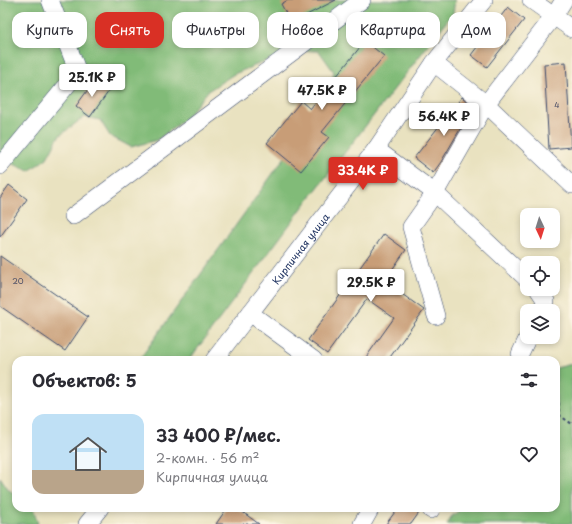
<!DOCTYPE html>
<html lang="ru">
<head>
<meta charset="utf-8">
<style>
  body { margin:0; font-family:"Playpen Sans",sans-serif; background:#f2f2f3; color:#2b2b33; height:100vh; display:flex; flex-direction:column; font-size:15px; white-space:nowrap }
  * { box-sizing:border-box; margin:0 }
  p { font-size:13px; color:#7c7c81 }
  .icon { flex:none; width:22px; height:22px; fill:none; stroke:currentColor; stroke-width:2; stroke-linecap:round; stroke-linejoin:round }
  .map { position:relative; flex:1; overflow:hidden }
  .drawer { position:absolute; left:12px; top:356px; width:548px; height:156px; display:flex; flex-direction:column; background:#fff; border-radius:12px; box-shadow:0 2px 6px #0003 }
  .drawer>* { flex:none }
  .guide { position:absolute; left:12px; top:12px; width:548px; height:36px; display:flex; gap:8px }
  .needle { width:26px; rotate:176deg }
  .controls { position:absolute; left:520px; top:208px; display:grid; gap:8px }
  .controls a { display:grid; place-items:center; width:40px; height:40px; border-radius:8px; background:#fff; box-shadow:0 2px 6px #0003; font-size:20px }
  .price { position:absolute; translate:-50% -34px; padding:0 9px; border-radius:4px; background:#fff; color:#222; font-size:13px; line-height:26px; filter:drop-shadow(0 1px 2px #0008) }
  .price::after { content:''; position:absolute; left:50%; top:24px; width:12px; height:9px; margin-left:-6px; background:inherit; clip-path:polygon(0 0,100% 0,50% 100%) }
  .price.on { background:#d93025; color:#fff }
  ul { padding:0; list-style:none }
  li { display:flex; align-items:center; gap:12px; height:100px; padding:0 20px }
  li+li { border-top:1px solid #e1e1e2 }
  li span { display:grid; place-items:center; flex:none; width:112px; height:80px; border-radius:12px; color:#555 }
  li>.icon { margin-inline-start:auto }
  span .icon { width:48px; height:48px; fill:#fffc; stroke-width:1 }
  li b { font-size:17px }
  h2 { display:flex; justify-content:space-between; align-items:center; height:48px; padding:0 20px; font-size:17px }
  .tag { padding:0 14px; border-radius:12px; background:#fff; box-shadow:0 2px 6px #0003; font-size:14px; line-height:36px }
  .tag.on { background:#d93025; color:#fff }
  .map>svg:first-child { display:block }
  .forest { fill:#81bb78; stroke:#4e756b }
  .building { fill:#c89d77 }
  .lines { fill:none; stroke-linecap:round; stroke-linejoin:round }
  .minor-casing { stroke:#3a4a6d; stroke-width:18 }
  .path { stroke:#3a4a6d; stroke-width:2; stroke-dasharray:3 3; stroke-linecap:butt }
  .minor { stroke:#fff; stroke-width:17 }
  .labels { text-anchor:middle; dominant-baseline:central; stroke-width:4; stroke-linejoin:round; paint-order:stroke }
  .number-label { font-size:8px; fill:#464a64 }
  .street-label { font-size:10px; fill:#1b2f5e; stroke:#fcf5e5 }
</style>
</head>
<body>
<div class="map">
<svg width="572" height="524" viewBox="0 0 572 524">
  <rect width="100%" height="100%" fill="#fcf5e5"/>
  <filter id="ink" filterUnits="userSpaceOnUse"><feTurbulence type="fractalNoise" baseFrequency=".025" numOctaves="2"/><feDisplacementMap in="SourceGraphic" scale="8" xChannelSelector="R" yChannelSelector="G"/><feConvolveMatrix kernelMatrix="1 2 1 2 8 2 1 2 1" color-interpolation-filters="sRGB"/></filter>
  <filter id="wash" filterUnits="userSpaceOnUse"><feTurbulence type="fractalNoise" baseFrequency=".012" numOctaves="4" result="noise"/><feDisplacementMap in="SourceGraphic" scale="16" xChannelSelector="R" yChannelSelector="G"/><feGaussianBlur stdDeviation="0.9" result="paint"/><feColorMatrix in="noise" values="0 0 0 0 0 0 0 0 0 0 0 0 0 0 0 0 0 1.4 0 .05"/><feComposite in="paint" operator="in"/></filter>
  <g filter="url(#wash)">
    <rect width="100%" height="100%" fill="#e9e2c0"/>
    <path class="forest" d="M0,0H455L453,13L302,208L189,360H139L328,97L334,72L319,51L293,50L234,74L208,91L185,119L157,140L131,147L110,136L100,120L84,117L59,136L47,158L29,171L0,158Z
      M572,364V524H447L451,517L462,508H556V368Z
      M0,477L9,490L16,495V508H33L38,524H0Z"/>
    <g id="blocks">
      <path class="building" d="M288,0H336L291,23L281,4Z
        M508,7L524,20L487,67L471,55Z
        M365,41L384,56L322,132L329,137L301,171L267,143L301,101L310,109Z
        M566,62L571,147L549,149L544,64Z
        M95,80L109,91L90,117L76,106Z
        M462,97L473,107L441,162L433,173L414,158Z
        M9,185L27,199L0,237V198Z
        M384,234L406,250L384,281L424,310L388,360H364L394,318L367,299L327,354L308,340Z
        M0,256L88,317L65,351L0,306Z
        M227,508H237L259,524H216Z
        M398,508H421V510L411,524H386Z"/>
    </g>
  </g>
  <g filter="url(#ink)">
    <use href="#blocks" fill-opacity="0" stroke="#3a4a6d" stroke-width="1"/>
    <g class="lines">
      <defs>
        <g id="minor">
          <path d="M531,0L572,29"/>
          <path d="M434,63L486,104L572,185"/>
          <path d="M376,149L435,193L527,279"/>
          <path d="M0,166L78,72L50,0"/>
          <path d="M73,216L362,0"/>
          <path d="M538,289L546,301L541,311"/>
          <path d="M250,313L314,360"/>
          <path d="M436,316L411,227L435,193L486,104L554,16L564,0"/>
          <path d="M520,354L528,337"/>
          <path id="s1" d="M214,360L376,149L434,63L484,0"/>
          <path d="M431,510V508"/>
          <path d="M87,524L100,508"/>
          <path d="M362,524L371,508"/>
        </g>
      </defs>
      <use href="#minor" class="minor-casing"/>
      <path class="path" d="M556,398L559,401V415L572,424"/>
      <use href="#minor" class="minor"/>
    </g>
  </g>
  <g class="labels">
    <g class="number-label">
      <text x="557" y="105">4</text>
      <text x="18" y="281">20</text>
    </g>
    <g class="street-label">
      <text stroke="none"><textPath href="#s1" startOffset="141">Кирпичная улица</textPath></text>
    </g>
  </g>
</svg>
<div class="controls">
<a><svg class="needle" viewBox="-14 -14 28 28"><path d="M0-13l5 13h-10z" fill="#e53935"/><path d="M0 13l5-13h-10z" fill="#7c7c81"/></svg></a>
<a><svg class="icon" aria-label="locate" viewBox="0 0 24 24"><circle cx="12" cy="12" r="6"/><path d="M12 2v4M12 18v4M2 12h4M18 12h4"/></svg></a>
<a><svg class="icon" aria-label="layers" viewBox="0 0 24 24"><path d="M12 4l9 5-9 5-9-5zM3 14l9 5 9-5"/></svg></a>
</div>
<b class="price" style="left:92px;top:98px">25.1K ₽</b>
<b class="price" style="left:322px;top:111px">47.5K ₽</b>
<b class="price" style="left:444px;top:137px">56.4K ₽</b>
<b class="price on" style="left:363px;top:191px">33.4K ₽</b>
<b class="price" style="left:371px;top:303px">29.5K ₽</b>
<div class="guide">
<a class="tag">Купить</a>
<a class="tag on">Снять</a>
<a class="tag">Фильтры</a>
<a class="tag">Новое</a>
<a class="tag">Квартира</a>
<a class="tag">Дом</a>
</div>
<section class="drawer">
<h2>Объектов: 5<svg class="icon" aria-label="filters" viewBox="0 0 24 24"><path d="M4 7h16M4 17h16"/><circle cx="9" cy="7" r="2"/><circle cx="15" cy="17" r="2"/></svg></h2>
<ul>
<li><span style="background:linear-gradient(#bfe0f5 70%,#b9a48a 0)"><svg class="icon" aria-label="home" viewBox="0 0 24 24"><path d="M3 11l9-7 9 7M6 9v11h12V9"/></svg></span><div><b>33 400 ₽/мес.</b><p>2-комн. · 56 m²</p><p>Кирпичная улица</p></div><svg class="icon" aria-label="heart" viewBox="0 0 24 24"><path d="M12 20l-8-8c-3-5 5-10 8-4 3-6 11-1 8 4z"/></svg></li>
</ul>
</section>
</div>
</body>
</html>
